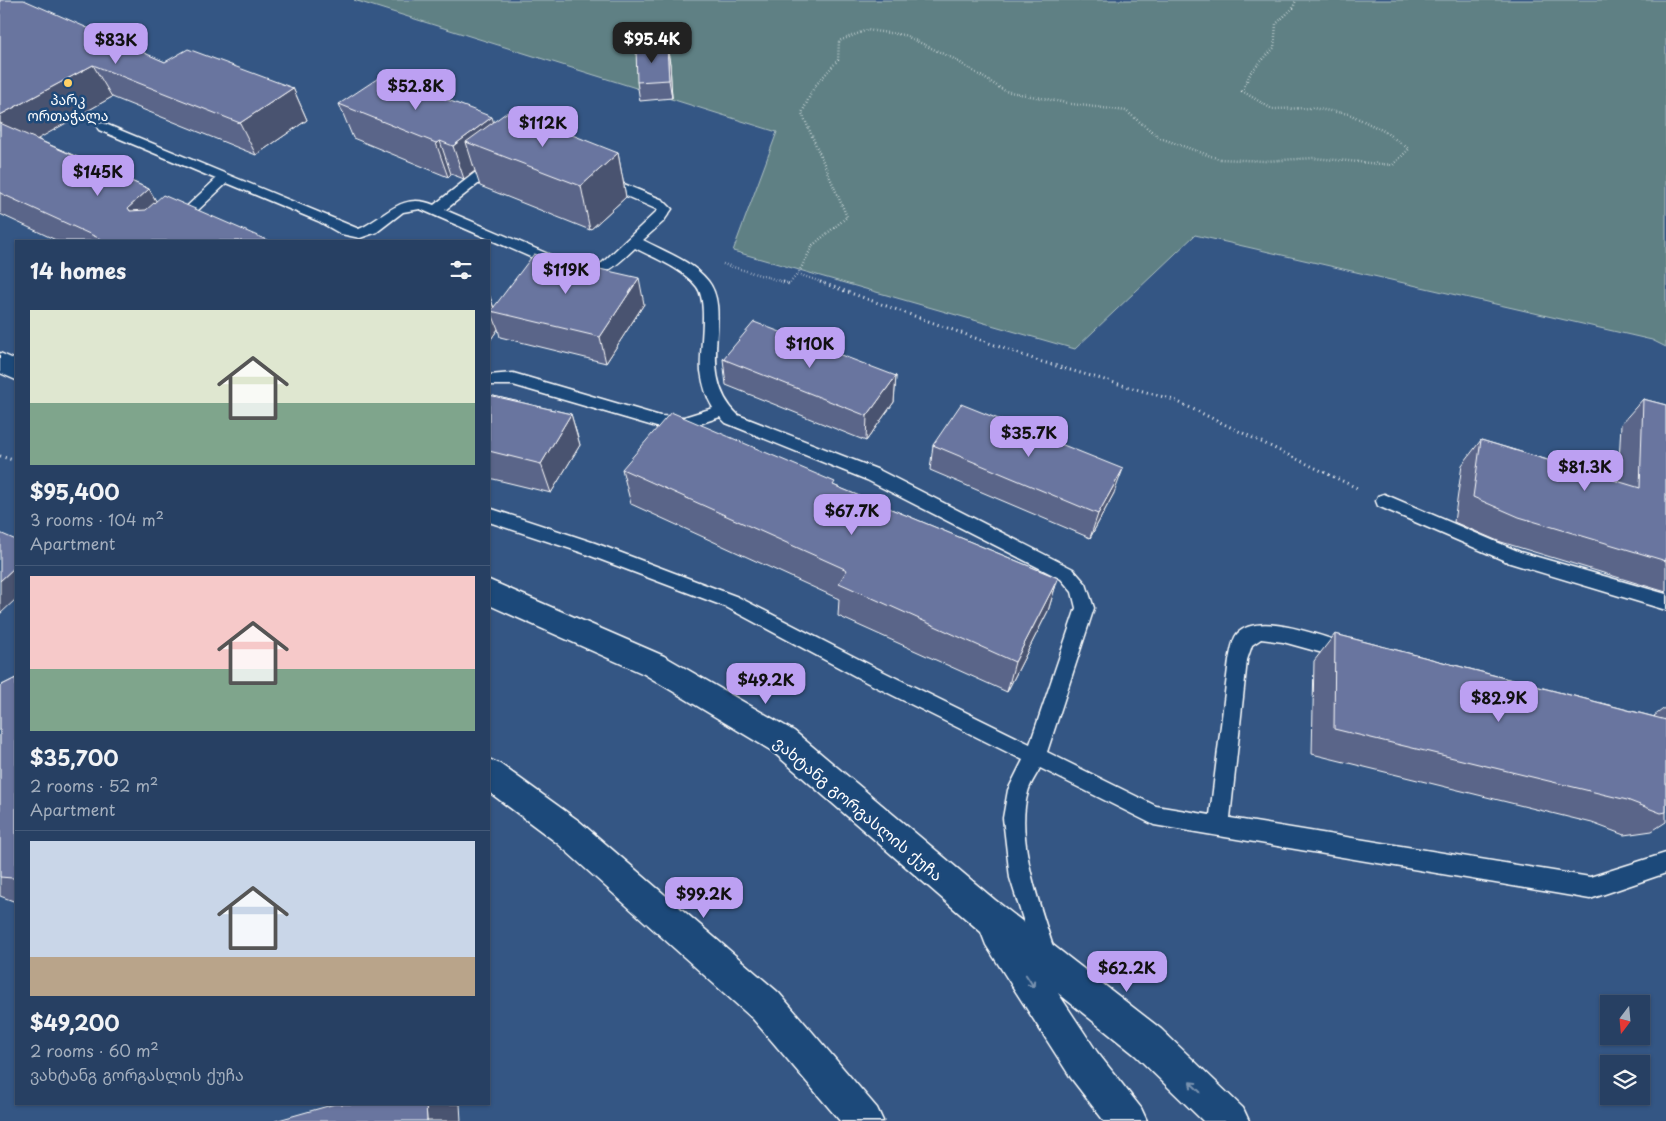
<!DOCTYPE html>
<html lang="en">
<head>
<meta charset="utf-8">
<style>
  body { margin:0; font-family:"Playpen Sans","Noto Sans Georgian",sans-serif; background:#334b6c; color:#f1f3f6; height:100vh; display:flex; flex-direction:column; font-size:19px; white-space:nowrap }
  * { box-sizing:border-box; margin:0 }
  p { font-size:16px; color:#a4afbe }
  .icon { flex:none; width:28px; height:28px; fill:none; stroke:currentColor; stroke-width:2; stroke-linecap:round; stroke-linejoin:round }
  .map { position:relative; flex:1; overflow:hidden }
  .panel { position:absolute; left:15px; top:240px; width:475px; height:865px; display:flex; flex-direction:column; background:#274063; border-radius:0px; box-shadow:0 1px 4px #0004,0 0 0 1px #435978 }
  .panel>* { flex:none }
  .needle { width:32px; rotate:196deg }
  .buttons { position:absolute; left:1600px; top:995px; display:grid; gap:10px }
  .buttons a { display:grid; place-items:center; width:50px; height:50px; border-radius:0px; background:#274063; box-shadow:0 1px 4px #0004,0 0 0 1px #435978; font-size:25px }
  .price { position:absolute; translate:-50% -42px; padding:0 11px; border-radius:10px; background:#bca0f2; color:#111; font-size:16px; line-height:32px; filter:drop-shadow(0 1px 2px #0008) }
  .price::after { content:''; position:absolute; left:50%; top:30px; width:15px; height:11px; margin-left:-8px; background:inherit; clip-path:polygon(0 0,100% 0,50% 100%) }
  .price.selected { background:#222; color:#fff }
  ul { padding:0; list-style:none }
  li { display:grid; align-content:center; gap:10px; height:265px; padding:0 15px }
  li+li { border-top:1px solid #435978 }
  li span { display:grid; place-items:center; height:155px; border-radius:0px; color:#555 }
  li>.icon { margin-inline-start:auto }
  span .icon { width:90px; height:90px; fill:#fffc; stroke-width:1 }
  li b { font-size:21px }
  h2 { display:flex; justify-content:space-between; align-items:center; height:60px; padding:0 15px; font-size:21px }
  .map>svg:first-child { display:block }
  .green { fill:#5e8084; stroke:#aec0c2 }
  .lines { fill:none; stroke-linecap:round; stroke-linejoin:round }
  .service-casing { stroke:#fff; stroke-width:3 }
  .minor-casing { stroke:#fff; stroke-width:3 }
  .tertiary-casing { stroke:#fff; stroke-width:3 }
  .path-far1 { stroke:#fff; stroke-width:2.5; stroke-dasharray:0.5 2.5; stroke-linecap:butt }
  .path { stroke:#fff; stroke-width:3; stroke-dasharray:1 4; stroke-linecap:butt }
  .service { fill:#1f4a7a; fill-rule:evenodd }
  .minor { fill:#1f4a7a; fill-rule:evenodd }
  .tertiary { fill:#1f4a7a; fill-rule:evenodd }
  .wall { fill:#5a6589; stroke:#fff }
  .shaded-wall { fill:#4a526f; stroke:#fff }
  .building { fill:#69759f; stroke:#fff }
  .oneway { stroke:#7992af }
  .poi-dot { fill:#ffd166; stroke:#1f4a7a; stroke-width:2 }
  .labels { text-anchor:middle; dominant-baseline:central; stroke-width:5; stroke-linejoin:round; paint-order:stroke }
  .far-poi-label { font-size:14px; fill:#fff; stroke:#1f4a7a }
  .street-label { font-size:16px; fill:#fff; stroke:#1f4a7a }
</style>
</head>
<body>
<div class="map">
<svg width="1666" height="1121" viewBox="0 0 1666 1121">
  <rect width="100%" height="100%" fill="#345684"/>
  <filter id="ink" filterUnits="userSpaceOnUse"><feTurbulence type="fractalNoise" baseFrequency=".02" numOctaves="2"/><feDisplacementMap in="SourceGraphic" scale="10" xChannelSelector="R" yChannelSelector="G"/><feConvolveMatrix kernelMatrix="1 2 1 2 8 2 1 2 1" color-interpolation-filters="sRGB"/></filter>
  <g filter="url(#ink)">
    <path class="green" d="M354,0H1666V347L1652,340L1195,235L1075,349L733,251L777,132Z"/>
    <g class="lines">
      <defs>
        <path id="service" d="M103,123L359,229C385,218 401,191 434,205L491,160H501L502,163L501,166L445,210L576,266L591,267L602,263L658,210L599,184L597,181L599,178H609L663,200L672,209L663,222L643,240C665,252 692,261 708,281C734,314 694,373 738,415L879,470L1073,569L1086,584L1094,608L1047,752L1156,806L1210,815L1229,660C1231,653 1232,640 1237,634C1259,610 1321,637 1348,644L1355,646L1357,652L1355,658L1348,660L1283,642L1261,639L1252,645L1247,660L1230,818L1590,877L1666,853V873L1590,899L1154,825L1040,768C1036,776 1030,784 1028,792C1014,839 1042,911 1056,956L1053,964L1045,967L1037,964L1010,878L1003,818L1008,790L1023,760L866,682L726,607L583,553L489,522V508L595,543L738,597L880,670L1030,744L1076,608L1072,592L1061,579L867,480L726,423L720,417L684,429L660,428L513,385H489V375L513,373L660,416L684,417L713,408C706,396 703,385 701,371C699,351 709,303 697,287C682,268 656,259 635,248C612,269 607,277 574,276L420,209L403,212L377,232L360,238L341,234L318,221L227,183L165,241H150L216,179L99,130L97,127L99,124Z
          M1384,494L1520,552L1666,594V610L1510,563L1378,506L1376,501L1378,496Z"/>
        <path id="minor" d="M489,759L500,764L579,821L779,993L877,1108L883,1121H840L753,1019L557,843L489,792Z"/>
        <path id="tertiary" d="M0,353L16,360V380L0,373Z
          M489,580L664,656L794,731L995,900L1161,1029L1243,1108L1249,1121H1203L1135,1055L1058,993L1097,1052L1141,1108L1147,1121H1104L1071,1078L986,945L981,932L772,751L644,674L489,605Z"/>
      </defs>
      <use href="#service" class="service-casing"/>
      <use href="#minor" class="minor-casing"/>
      <use href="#tertiary" class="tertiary-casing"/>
      <path class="path-far1" d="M723,264L787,283
        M790,283L798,274
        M824,283L798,274L813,245L847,217L802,113L814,87L838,60L839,41L867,30L904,35L954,59L1005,91L1072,104L1126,111L1160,138L1219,159L1265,161L1314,158L1393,165L1409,149L1384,131L1349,114L1312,108L1272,109L1242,91L1251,72L1274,48L1276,24L1293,8L1296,0"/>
      <path class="path" d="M783,282L789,284L791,282
        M820,282L1039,361L1174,400L1357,488
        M0,456L16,461"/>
      <use href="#service" class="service"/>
      <use href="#minor" class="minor"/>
      <use href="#tertiary" class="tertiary"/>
    </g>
    <path class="wall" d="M0,0L165,62L293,88L307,120L256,155L112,97L37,139L149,189L156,201L269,241H58L0,214Z
      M667,46L670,64L672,98L640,101L637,82Z
      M339,104L494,122L618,153L626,197L590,230L480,186L475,171L464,179L451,174L448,177L353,138Z
      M489,294L494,308L644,304L606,363L500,337L498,329L489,342Z
      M723,359L896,376L894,402L866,441L726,385Z
      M489,395L571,414L580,445L551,493L489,478Z
      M1643,399L1666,405V592L1498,541L1454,522L1462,465L1481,440L1618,481L1621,424Z
      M933,445L1114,493L1090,538L930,470Z
      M622,469L835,486L1058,578L1048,611L1007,692L838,616L839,599L631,504Z
      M1335,634L1655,717L1654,716L1666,707V822L1652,831L1624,835L1592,823L1312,754L1314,661Z
      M16,678V902L0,896V686Z"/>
    <path class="shaded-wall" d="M667,46L670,64L672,98L669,80Z
      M93,65L112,97L15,152L0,130V115Z
      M293,88L307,120L256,155L240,123Z
      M492,117L502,151L466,142L475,171L464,179L453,146Z
      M440,141L451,174L448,177L436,143Z
      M618,153L626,197L590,230L581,186Z
      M149,189L168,221L130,211L128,208Z
      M639,278L644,304L606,363L600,337Z
      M489,294L495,312L491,311L498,329L489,342Z
      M896,376L894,402L866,441L867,416Z
      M571,414L580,445L551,493L541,464Z
      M1123,469L1114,493L1090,538L1098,514Z
      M16,566V599L0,614V581Z
      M1058,578L1048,611L1007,692L1015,662Z
      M426,1104H460L461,1121H427Z"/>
    <path class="building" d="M0,0H24L165,62L188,49L293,88L240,123L93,65L0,115Z
      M667,46L669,80L637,82L636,48Z
      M383,75L492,117L453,146L440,141L436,143L339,104Z
      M514,112L618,153L581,186L466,142L506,113Z
      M0,123L149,189L128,208L130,211L146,210L163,195L269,241H105L0,193Z
      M534,254L639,278L600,337L491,311Z
      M754,322L896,376L867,416L723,359Z
      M489,395L571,414L541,464L489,451Z
      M1643,399L1666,405V561L1519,517L1473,497L1481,440L1640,488Z
      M961,404L1123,469L1098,514L933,445Z
      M671,412L835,482L833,485L1058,578L1015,662L839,583L847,570L622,469Z
      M0,533L16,540V566L0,581Z
      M1335,634L1666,720V812L1661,813L1627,800L1334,729Z
      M16,678V878H12L0,877V686Z
      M335,1104H426L427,1121H275Z"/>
    <defs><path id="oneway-shaft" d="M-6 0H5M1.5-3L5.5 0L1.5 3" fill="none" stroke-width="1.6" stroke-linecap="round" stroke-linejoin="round" transform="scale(1.25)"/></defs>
    <g class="oneway">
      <use href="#oneway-shaft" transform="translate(1030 981) rotate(57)"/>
      <use href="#oneway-shaft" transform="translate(1195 1087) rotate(-136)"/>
    </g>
  </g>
  <circle class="poi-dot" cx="68" cy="83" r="5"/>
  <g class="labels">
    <g class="far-poi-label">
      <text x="68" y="99">პარკ<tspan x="68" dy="16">ორთაჭალა</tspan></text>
    </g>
    <g class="street-label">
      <text transform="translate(859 808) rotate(40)">ვახტანგ გორგასლის ქუჩა</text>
    </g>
  </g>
</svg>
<div class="buttons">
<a><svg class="needle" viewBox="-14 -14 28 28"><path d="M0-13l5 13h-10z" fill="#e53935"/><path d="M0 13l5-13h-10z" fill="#a4afbe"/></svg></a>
<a><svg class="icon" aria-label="layers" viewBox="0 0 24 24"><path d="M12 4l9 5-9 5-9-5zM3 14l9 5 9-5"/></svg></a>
</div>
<b class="price selected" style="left:652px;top:64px">$95.4K</b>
<b class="price" style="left:116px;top:65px">$83K</b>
<b class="price" style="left:416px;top:111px">$52.8K</b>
<b class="price" style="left:543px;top:148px">$112K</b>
<b class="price" style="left:98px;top:197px">$145K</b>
<b class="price" style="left:566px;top:295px">$119K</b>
<b class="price" style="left:810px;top:369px">$110K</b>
<b class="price" style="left:1029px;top:458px">$35.7K</b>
<b class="price" style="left:1585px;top:492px">$81.3K</b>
<b class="price" style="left:852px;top:536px">$67.7K</b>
<b class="price" style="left:766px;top:705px">$49.2K</b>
<b class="price" style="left:1499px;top:723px">$82.9K</b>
<b class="price" style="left:704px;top:919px">$99.2K</b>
<b class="price" style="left:1127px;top:993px">$62.2K</b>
<section class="panel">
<h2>14 homes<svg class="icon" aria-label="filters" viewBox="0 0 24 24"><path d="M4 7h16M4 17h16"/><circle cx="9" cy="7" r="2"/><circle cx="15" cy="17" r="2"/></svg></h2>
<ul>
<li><span style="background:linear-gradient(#dfe7d0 60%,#7fa58c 0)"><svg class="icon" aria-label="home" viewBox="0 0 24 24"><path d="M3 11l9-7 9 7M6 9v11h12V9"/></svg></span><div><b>$95,400</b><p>3 rooms · 104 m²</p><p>Apartment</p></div></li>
<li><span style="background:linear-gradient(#f6c9c9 60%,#7fa58c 0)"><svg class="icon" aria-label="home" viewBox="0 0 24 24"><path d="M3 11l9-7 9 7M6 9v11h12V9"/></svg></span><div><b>$35,700</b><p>2 rooms · 52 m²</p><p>Apartment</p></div></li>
<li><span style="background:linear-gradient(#c9d6e8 75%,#b9a48a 0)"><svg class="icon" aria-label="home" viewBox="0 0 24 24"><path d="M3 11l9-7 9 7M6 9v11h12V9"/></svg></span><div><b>$49,200</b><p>2 rooms · 60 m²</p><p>ვახტანგ გორგასლის ქუჩა</p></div></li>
</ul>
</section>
</div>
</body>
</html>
